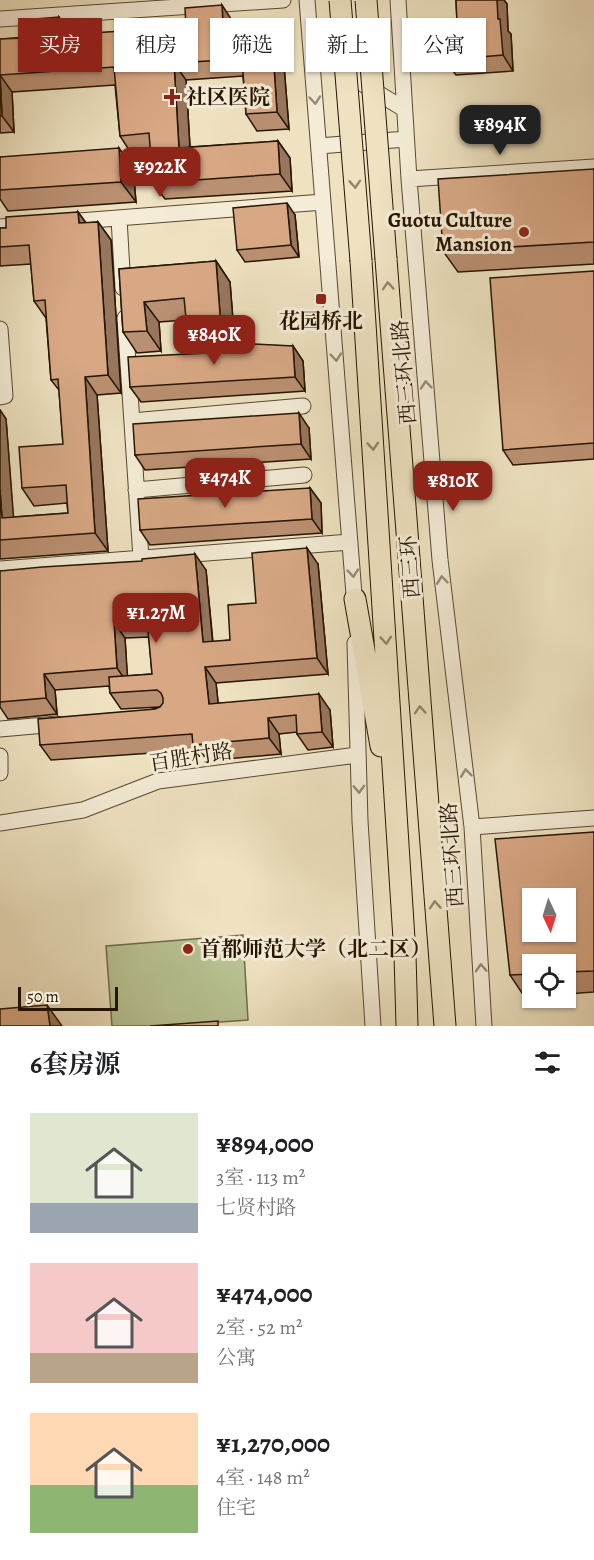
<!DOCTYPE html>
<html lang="zh">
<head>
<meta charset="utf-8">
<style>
  body { margin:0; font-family:Alegreya,"Noto Serif SC",serif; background:#f6f6f6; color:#202124; height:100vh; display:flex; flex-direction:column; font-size:22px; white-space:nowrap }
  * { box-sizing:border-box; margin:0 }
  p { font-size:20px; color:#757577 }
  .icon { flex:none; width:33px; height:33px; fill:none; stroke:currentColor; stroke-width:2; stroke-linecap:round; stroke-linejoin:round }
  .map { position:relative; height:1026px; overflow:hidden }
  .sheet { display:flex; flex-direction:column; background:#fff; flex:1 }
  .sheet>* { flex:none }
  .hud { position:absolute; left:18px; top:18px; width:558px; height:54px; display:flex; gap:12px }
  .needle { width:39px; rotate:176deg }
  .fabs { position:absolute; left:522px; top:888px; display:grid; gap:12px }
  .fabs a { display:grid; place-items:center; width:54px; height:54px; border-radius:0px; background:#fff; box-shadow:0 2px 4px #0004; font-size:30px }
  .scale { position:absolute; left:18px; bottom:15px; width:100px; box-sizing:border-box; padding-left:6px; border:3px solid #261500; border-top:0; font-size:16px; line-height:21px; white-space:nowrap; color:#261500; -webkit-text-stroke:4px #f4ecd7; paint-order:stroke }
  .price { position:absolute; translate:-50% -51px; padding:0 14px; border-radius:12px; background:#8f2418; color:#fff; font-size:20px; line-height:39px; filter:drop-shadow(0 2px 3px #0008) }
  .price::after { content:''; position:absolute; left:50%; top:36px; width:18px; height:14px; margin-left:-9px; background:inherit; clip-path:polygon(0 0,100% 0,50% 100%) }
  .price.active { background:#222; color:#fff }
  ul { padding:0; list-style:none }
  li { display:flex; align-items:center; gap:18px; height:150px; padding:0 30px }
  li span { display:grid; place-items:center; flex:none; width:168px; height:120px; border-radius:0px; color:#555 }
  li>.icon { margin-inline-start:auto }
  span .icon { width:72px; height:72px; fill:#fffc; stroke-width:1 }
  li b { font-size:26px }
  h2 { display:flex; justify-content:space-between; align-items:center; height:72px; padding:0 30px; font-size:26px }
  .tag { padding:0 21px; border-radius:0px; background:#fff; box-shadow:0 2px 4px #0004; font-size:21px; line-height:54px }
  .tag.active { background:#8f2418; color:#fff }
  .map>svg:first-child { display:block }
  .green { fill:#b8c393; stroke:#6f6c4a; stroke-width:1.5 }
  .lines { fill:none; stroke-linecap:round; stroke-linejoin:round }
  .minor-casing { stroke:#584830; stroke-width:17 }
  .highway-casing { stroke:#261500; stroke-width:23 }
  .minor { stroke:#f4ecd7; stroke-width:15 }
  .highway { stroke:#eee2c1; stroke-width:21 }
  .highway-bridge-casing { stroke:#261500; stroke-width:23; stroke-linecap:butt }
  .highway-bridge { stroke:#eee2c1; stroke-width:21 }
  .wall { fill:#ba9072; stroke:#261500; stroke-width:1.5; fill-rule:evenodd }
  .shaded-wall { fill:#97765d; stroke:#261500; stroke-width:1.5 }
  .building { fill:#d8a885; stroke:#261500; stroke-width:1.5; fill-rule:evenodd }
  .oneway { stroke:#978b76 }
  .oneway2 { stroke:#94866a }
  .poi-dot { fill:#8f2418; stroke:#f4ecd7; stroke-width:2 }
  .labels { text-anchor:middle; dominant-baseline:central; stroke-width:6; stroke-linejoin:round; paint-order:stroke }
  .poi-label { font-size:21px; font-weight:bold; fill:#261500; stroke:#f4ecd7; text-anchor:start }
  .street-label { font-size:21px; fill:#261500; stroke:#f4ecd7 }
</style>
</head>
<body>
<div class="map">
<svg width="594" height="1026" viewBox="0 0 594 1026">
  <rect width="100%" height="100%" fill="#eee2c1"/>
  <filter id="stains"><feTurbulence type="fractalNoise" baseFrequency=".00333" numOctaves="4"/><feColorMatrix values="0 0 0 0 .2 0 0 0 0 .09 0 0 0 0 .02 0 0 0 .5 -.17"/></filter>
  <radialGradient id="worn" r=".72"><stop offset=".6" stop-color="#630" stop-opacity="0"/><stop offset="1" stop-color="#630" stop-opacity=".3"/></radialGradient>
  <path class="green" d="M243,935L248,1020L163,1026H112L106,946Z"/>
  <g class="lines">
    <defs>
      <path id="minor" d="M307,0L355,607
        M351,0L358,81L404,109
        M398,0L409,179L440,560L472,827L484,1026
        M0,19L283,0
        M319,146L406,139
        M409,179L594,167
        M119,218L123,288
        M66,222L323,202
        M0,227L24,225
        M125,318L141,558
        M0,329L5,396L0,397
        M132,421L303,406
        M136,490L304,475
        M0,569L350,542
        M355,643L360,821L373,1026
        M0,729L57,724
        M0,756V773
        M0,823L83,810L158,781L357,755
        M472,827L594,818"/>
      <path id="highway" d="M386,259L445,1026
        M361,261L405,955L407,1026
        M355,599L381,746"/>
    </defs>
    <use href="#minor" class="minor-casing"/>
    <use href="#highway" class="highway-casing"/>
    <use href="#minor" class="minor"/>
    <use href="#highway" class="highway"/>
    <defs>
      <path id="highway-bridge" d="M340,0L361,261
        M366,0L386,259"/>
    </defs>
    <use href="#highway-bridge" class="highway-bridge-casing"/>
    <use href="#highway-bridge" class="highway-bridge"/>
  </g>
  <path class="wall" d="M456,0H504L507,4L508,31L511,34L513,71L456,75L445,60L457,22Z
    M233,22V23H243L253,37L283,53L289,129L257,131L246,114L243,76L186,80L190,147L278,141L290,158L292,191L165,199L153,183L150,151L131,153L120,136L115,85L12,92L14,132L0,133V39L71,34V35L186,27Z
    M0,157L133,169L136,202L8,211L0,199Z
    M594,169V264L458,272L443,251Z
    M78,212L86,223L98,222L111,240L121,393L97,395L108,551L0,559V410L6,419L13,517L68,513L67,503L34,506L22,488L63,444L59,390L51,380L46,318L34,301L31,264L0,266V228H6Z
    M295,215L299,257L245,262L237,250Z
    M216,261L230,282L235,345L293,346L303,361L305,391L141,402L130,387L232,350L234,347L201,349L187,328L186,320L159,322L161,351L137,353L123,332L119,269Z
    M594,271V459L513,465L503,450Z
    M309,428L311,459L145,470L135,455Z
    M310,488L321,503L322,533L150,545L140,530Z
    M318,564L328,674L216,683L218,703L330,710L333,747L308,750L297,734V732L279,734L281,754L204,761L196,750L51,760L40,745L160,707L121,709L110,693L109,686L55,690L57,714L8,719L0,707V571L206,570L213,642L230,640L256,603ZM149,637L152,674L127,676L125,638Z
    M594,832V992L566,994V964H532V996H524L510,975Z"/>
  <path class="shaded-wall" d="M495,0H504L507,4L508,31L511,34L513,71L503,55Z
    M222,5L233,22L234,41L223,24Z
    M59,17L71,34L72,52L60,35Z
    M243,23L254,39L244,38Z
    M272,36L283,53L289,129L277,112Z
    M174,63L186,80L191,165L179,148Z
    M0,75L12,92L14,132L2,116Z
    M278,141L290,158L292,191L280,174Z
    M119,148L133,169L136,202L121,182Z
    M287,203L295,215L299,257L291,245Z
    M78,212L91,230L79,223Z
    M98,222L111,240L121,393L108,375Z
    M216,261L230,282L235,347L221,327Z
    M144,302L159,322L161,351L147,331Z
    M293,346L303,361L305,391L295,377Z
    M85,377L97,395L108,551L95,533Z
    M0,410L6,419L15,536L2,518L0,490Z
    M299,413L309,428L311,459L301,444Z
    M310,488L321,503L322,533L312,519Z
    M307,548L318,564L328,674L317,658Z
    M195,554L206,570L214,658L203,642Z
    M114,622L125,638L128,684L117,668Z
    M205,667L216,683L220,720L209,704Z
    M44,674L55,690L57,714L46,698Z
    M319,694L330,710L333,747L322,732Z
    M268,718L279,734L281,754L269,738Z
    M47,1005L62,1026H50Z"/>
  <path class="building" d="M456,0H497L498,19H500L503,55L445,60L442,23L457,22Z
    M222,5L223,24L243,23L244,38L272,36L277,112L246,114L242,59L174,63L179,148L278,141L280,174L153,183L149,133L120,136L114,67L0,75L2,116H0V39L24,38L23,20L59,17L60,35L186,27L185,8Z
    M119,148L121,182L0,190V157Z
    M594,169V242L443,251L438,179Z
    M287,203L291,245L237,250L233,208Z
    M78,212L79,223L98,222L108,375L85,377L95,533L0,540V490L2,518L68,513L66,485L22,488L19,447L63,444L58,379L51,380L45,300L34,301L29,245L0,247V228H6V217Z
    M216,261L221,327L187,328L184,298L144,302L147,331L123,332L119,269Z
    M594,271V443L503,450L490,278Z
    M236,343L293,346L295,377L130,387L128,357L227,352L232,350Z
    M299,413L301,444L135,455L133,424Z
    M310,488L312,519L140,530L138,499Z
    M307,548L317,658L205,667L209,704L319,694L322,732L297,734L296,715L268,718L269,738L193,745L192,734L40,745L38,719L155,709L160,707L163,703V698L161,693L157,690L110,693L109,677L152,674L147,620L114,622L117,668L44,674L46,698L0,702V571L42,567L142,561V559L195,554L203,642L230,640L228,605L256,603L252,553Z
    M594,832V971L566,972V964H532V974L510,975L495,839ZM532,898H566V932H532Z
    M47,1005L50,1026H0V1009Z
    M218,1021V1026H150Z"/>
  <defs><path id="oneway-chevron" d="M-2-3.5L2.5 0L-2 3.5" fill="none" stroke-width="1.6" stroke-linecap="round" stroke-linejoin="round" transform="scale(1.5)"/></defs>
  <g class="oneway">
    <use href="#oneway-chevron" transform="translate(315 100) rotate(85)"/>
    <use href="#oneway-chevron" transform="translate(336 357) rotate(85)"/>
    <use href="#oneway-chevron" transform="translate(426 385) rotate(-95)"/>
    <use href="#oneway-chevron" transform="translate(353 573) rotate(85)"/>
    <use href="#oneway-chevron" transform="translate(442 580) rotate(-97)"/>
    <use href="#oneway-chevron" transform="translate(466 773) rotate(-97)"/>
    <use href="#oneway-chevron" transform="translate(359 789) rotate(88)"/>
    <use href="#oneway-chevron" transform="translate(481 968) rotate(-93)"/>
  </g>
  <g class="oneway2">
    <use href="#oneway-chevron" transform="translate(355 184) rotate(86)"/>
    <use href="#oneway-chevron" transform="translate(388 286) rotate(-94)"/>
    <use href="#oneway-chevron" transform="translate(373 446) rotate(86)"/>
    <use href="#oneway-chevron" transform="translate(386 640) rotate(86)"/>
    <use href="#oneway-chevron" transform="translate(420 710) rotate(-94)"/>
    <use href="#oneway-chevron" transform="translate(435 905) rotate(-94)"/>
  </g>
  <g class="poi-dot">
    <path d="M169 88h6v6h6v6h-6v6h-6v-6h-6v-6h6z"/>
    <circle cx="524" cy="232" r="6"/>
    <rect x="315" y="293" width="12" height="12" rx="3"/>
    <circle cx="188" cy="949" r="6"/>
  </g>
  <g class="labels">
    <g class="poi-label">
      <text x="186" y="97">社区医院</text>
      <text x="512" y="220" text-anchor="end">Guotu Culture<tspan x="512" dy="24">Mansion</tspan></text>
      <text x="321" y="321" text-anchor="middle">花园桥北</text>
      <text x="200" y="949">首都师范大学（北二区）</text>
    </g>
    <g class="street-label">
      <text transform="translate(404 372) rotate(-95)">西三环北路</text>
      <text transform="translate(410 567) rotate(-94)">西三环</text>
      <text transform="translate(191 757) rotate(-9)">百胜村路</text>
      <text transform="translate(452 855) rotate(-94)">西三环北路</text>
    </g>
  </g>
  <rect width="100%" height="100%" filter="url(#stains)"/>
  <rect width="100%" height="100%" fill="url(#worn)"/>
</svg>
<div class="fabs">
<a><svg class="needle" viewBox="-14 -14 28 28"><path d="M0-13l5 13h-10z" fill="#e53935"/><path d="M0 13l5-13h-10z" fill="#757577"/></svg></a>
<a><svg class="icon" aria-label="locate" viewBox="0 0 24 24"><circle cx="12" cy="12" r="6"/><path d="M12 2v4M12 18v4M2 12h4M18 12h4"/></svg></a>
</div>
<div class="scale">50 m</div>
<b class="price active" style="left:500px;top:156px">¥894K</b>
<b class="price" style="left:160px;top:198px">¥922K</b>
<b class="price" style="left:214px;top:366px">¥840K</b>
<b class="price" style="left:225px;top:509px">¥474K</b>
<b class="price" style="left:453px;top:512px">¥810K</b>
<b class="price" style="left:156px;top:644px">¥1.27M</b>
<div class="hud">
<a class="tag active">买房</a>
<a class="tag">租房</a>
<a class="tag">筛选</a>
<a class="tag">新上</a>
<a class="tag">公寓</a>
</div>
</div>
<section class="sheet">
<h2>6套房源<svg class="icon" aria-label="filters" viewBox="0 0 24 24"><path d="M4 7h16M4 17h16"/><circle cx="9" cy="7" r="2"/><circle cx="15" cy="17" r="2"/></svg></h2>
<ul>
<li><span style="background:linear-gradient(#dfe7d0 75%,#9aa5b1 0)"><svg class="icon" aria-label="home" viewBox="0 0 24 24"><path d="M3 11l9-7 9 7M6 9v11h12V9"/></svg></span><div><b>¥894,000</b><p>3室 · 113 m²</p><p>七贤村路</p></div></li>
<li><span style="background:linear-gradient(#f6c9c9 75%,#b9a48a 0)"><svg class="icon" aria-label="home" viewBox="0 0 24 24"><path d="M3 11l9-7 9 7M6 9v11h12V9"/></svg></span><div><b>¥474,000</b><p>2室 · 52 m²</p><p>公寓</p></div></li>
<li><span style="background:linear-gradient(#ffd9b3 60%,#8fb573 0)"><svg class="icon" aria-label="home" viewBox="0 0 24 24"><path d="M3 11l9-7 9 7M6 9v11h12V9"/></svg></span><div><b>¥1,270,000</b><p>4室 · 148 m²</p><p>住宅</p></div></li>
</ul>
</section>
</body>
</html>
